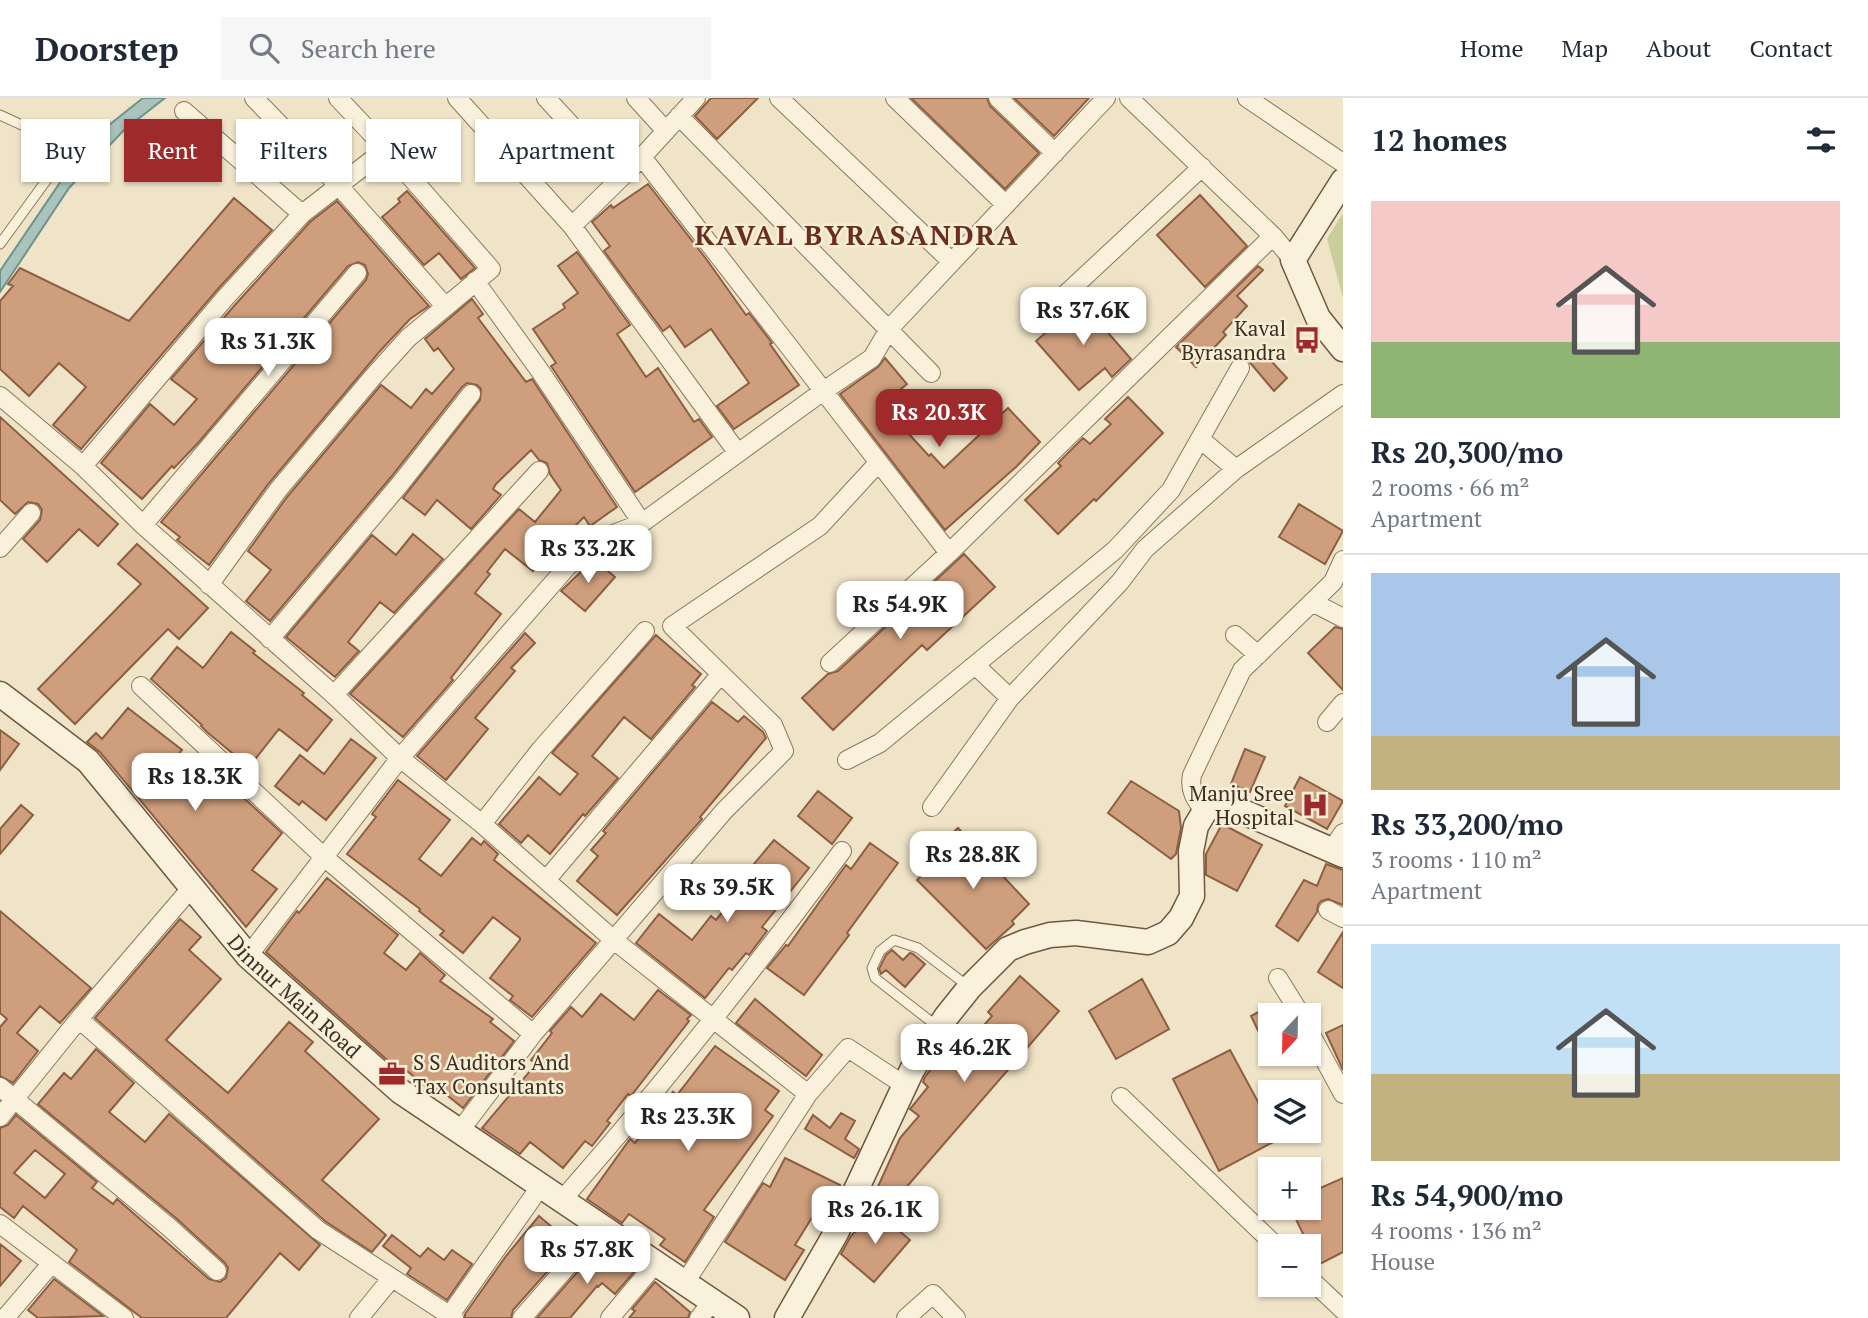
<!DOCTYPE html>
<html lang="en">
<head>
<meta charset="utf-8">
<style>
  body { margin:0; font-family:"PT Serif",serif; background:#f6f6f7; color:#1f2937; height:100vh; display:flex; flex-direction:column; font-size:26px; white-space:nowrap }
  * { box-sizing:border-box; margin:0 }
  p { font-size:23px; color:#747a83 }
  .icon { flex:none; width:38px; height:38px; fill:none; stroke:currentColor; stroke-width:2; stroke-linecap:round; stroke-linejoin:round }
  .map { position:relative; flex:1; overflow:hidden }
  .panel { display:flex; flex-direction:column; background:#fff; width:525px }
  .panel>* { flex:none }
  .top-card { position:absolute; left:21px; top:21px; width:665px; height:63px; display:flex; gap:14px }
  .needle { width:46px; rotate:202deg }
  .tools { position:absolute; left:1258px; top:905px; display:grid; gap:14px }
  .tools a { display:grid; place-items:center; width:63px; height:63px; border-radius:0px; background:#fff; box-shadow:0 2px 5px #0004; font-size:35px }
  .price { position:absolute; translate:-50% -60px; padding:0 16px; border-radius:14px; background:#fff; color:#222; font-size:23px; line-height:46px; filter:drop-shadow(0 2px 4px #0008) }
  .price::after { content:''; position:absolute; left:50%; top:42px; width:21px; height:16px; margin-left:-10px; background:inherit; clip-path:polygon(0 0,100% 0,50% 100%) }
  .price.active { background:#9e2a2b; color:#fff }
  ul { padding:0; list-style:none }
  li { display:grid; align-content:center; gap:14px; height:371px; padding:0 28px }
  li+li { border-top:2px solid #e0e1e3 }
  li span { display:grid; place-items:center; height:217px; border-radius:0px; color:#555 }
  li>.icon { margin-inline-start:auto }
  span .icon { width:126px; height:126px; fill:#fffc; stroke-width:1 }
  li b { font-size:30px }
  h2 { display:flex; justify-content:space-between; align-items:center; height:84px; padding:0 28px; font-size:30px }
  .chip { padding:0 24px; border-radius:0px; background:#fff; box-shadow:0 2px 5px #0004; font-size:24px; line-height:63px }
  .chip.active { background:#9e2a2b; color:#fff }
  header { display:flex; align-items:center; gap:42px; box-sizing:border-box; height:98px; padding:0 35px; background:#fff; border-bottom:2px solid #e0e1e3 }
  header strong { font-size:33px }
  nav { display:flex; gap:38px; margin-inline-start:auto; font-size:24px }
  .search { width:490px; height:63px; background:#f6f6f7; display:flex; align-items:center; gap:18px; box-sizing:border-box; padding:0 24px; border-radius:0px; color:#747a83; font-size:26px }
  main { display:flex; flex:1; min-height:0 }
  .map>svg:first-child { display:block }
  .green { fill:#c9cf9b }
  .water { fill:#a9c4bc; stroke:#6f938a; stroke-width:2 }
  .building { fill:#cf9f7d; stroke:#8d5f41; stroke-width:2; fill-rule:evenodd }
  .lines { fill:none; stroke-linecap:round; stroke-linejoin:round }
  .lane-casing { stroke:#8d765c; stroke-width:11 }
  .street-casing { stroke:#8d765c; stroke-width:20 }
  .secondary-casing { stroke:#6f573f; stroke-width:27 }
  .lane { stroke:#faf1dc; stroke-width:9 }
  .street { stroke:#faf1dc; stroke-width:18 }
  .secondary { stroke:#faf1dc; stroke-width:24 }
  .labels { text-anchor:middle; dominant-baseline:central; stroke-width:5; stroke-linejoin:round; paint-order:stroke }
  .poi-label { font-size:21px; fill:#3d2e20; stroke:#f7eed8; text-anchor:end }
  .street-label { font-size:21px; fill:#3d2e20; stroke:#f7eed8 }
  .district-label { font-size:28px; font-weight:bold; letter-spacing:2px; fill:#6b2e1e; stroke:#f7eed8 }
</style>
</head>
<body>
<header>
<strong>Doorstep</strong>
<div class="search"><svg class="icon" aria-label="search" viewBox="0 0 24 24"><circle cx="10" cy="10" r="6"/><path d="M15 15l6 6"/></svg>Search here</div>
<nav><a>Home</a><a>Map</a><a>About</a><a>Contact</a></nav>
</header>
<main>
<div class="map">
<svg width="1343" height="1220" viewBox="0 0 1343 1220">
  <rect width="100%" height="100%" fill="#f0e4c8"/>
  <path class="green" d="M1343,115V200L1327,141Z"/>
  <path class="water" d="M143,0H165L124,32L69,90L0,194V173L76,61L104,31Z"/>
  <path class="building" d="M711,0H758L717,41L695,18Z
    M911,0H987L990,8L1039,55L1005,91Z
    M1014,0H1089L1054,38Z
    M648,86L707,162L746,217L749,215L772,245L770,246L799,287L734,331L717,308L749,285L711,231L685,249L670,228L663,233L604,153L610,148L592,124L611,107L613,110Z
    M407,93L475,170L461,181L439,155L424,167L382,119L400,104L398,101Z
    M1200,97L1247,148L1205,189L1157,137Z
    M234,100L272,132L217,192L81,351L53,327L86,289L59,265L29,298L0,271V203L13,188L8,186L20,170L129,223Z
    M337,103L429,208L410,221L380,253L269,385L209,467L177,442L180,439L161,424L366,182L368,176L365,167L358,164L348,168L198,345L174,370L172,368L142,401L101,365L150,306L174,327L197,301L171,281L234,208L310,124Z
    M577,154L630,227L617,236L646,279L658,270L694,324L699,321L712,339L635,394L551,268L556,265L533,231L565,210L563,206L578,195L558,168Z
    M1258,168L1263,172L1237,198L1247,208L1223,234L1226,237L1196,269L1176,249Z
    M472,201L483,216L478,220L526,284L532,281L617,409L590,428L584,419L564,439L562,437L533,473L505,451L487,474L490,476L475,495L501,516L451,580L453,582L403,639L350,596L519,411L535,424L561,392L550,376L547,365L539,362L531,352L496,386L493,391L501,397L471,431L437,402L425,417L403,400L480,302L481,291L477,287L467,285L462,289L391,379L270,523L246,503L271,472L248,453L287,399L381,287L411,310L426,291L432,296L454,271L438,250L434,253L425,241Z
    M1081,204L1131,261L1112,279L1105,270L1079,292L1036,243Z
    M1259,250L1287,280L1274,293L1247,261Z
    M885,260L907,286L885,304L899,321L897,323L929,358L931,356L944,370L1008,310L1040,344L1017,368L945,432L840,296L878,269Z
    M1128,299L1163,335L1096,403L1094,401L1058,436L1025,402L1061,368L1058,365L1083,340L1090,346L1111,326L1105,321Z
    M0,319L118,426L98,448L79,431L47,464L23,441L40,422L42,412L38,406L28,404L15,416L0,402Z
    M1299,406L1343,433L1325,466L1279,439Z
    M413,436L443,461L394,515L380,504L348,544L359,553L335,579L286,539L372,437L396,457Z
    M137,446L208,510L179,541L168,531L75,626L38,591L141,486L118,466Z
    M964,456L995,489L927,552L922,547L833,632L802,600L828,576L838,573Z
    M594,461L615,479L585,513L561,493Z
    M1335,529L1343,531V592L1308,555Z
    M231,534L255,553L253,555L304,595L302,597L332,622L307,653L279,631L249,669L207,634L201,628L202,627L151,581L177,549L203,570Z
    M525,535L535,545L511,570L515,573L475,620L488,631L446,682L417,658Z
    M656,537L701,576L692,587L695,589L651,641L624,619L592,658L618,680L585,718L583,716L550,756L528,737L521,745L499,726L539,679L560,697L578,676L552,655Z
    M712,604L738,624L744,618L763,634L766,640L700,719L702,721L617,817L577,783L598,758L591,752L606,735L603,733Z
    M128,610L182,652L176,659L206,682L210,677L234,696L236,693L282,735L252,772L277,791L246,829L100,654L87,644L96,635L102,641Z
    M0,632L19,646L0,672Z
    M351,641L376,660L326,722L302,703L299,707L275,688L300,657L324,676Z
    M1245,651L1265,659L1250,694L1231,686Z
    M1300,679L1343,703L1327,731L1285,708Z
    M398,682L450,722L419,761L441,778L472,740L481,747L484,743L498,756L494,762L596,845L532,919L510,902L513,898L490,880L520,842V840L493,819L463,855L440,837L444,833L419,813L420,811L347,756L376,719L372,716Z
    M1131,683L1179,713L1181,730L1176,756L1171,761L1108,715Z
    M818,693L852,720L832,746L798,718Z
    M21,707L33,717L0,756V731Z
    M1222,726L1262,747L1237,793L1206,777V756Z
    M958,730L1029,806L1012,823L1014,826L986,851L917,782L950,751L943,744Z
    M774,742L809,770L762,829L767,833L749,857L746,855L732,872L729,870L705,900L636,845L659,816L692,842L711,818L716,822L738,795L733,791Z
    M870,745L898,765L847,835L849,837L804,897L767,870L786,847L788,848L846,767L851,771Z
    M1326,766L1343,772V807L1328,801L1321,803L1318,807L1317,814L1298,843L1276,828L1304,782L1317,788Z
    M327,780L398,837L384,855L406,872L420,855L445,877L440,883L493,921L490,924L514,943L463,1010L438,990L434,995L407,973L404,977L266,854L297,813L299,815Z
    M0,813L91,890L60,925L40,908L17,935L38,953L13,985L0,978V929L7,921L0,915Z
    M180,821L201,839L189,852L221,881L166,942L228,995L289,924L313,944L305,953L379,1021L322,1082L386,1137L372,1154L325,1123L95,920Z
    M1343,834V890L1318,874Z
    M892,852L903,862L910,855L913,856L925,866L905,889L886,872L881,876L879,871L886,857Z
    M1020,878L1059,913L884,1115L871,1104L900,1040L919,1018L910,1011L928,989L923,984L925,979L955,940L965,949L992,918L988,914Z
    M1142,881L1169,931L1116,961L1089,913Z
    M658,892L691,917L687,921L689,923L631,998L628,996L607,1023L610,1025L592,1048L585,1043L563,1070L530,1044L520,1056L482,1030L536,966L531,962L552,935L550,933L571,909L582,919L601,896L634,922Z
    M755,901L822,957L806,978L736,925Z
    M1270,908V957L1251,918Z
    M1343,927V972L1326,935Z
    M715,948L779,993L765,1012L773,1018L704,1112L714,1119L685,1164L660,1147L665,1141L629,1116L622,1125L587,1101L630,1041L635,1045L673,994L677,997Z
    M96,951L134,985L109,1014L145,1044L169,1016L320,1147L299,1172L280,1155L226,1220H142L69,1164L77,1152L23,1108L14,1120L0,1109V1030L8,1027L16,1017L97,1084L92,1090L113,1106L117,1101L209,1181L220,1184L226,1180L228,1170L225,1165L177,1121L38,1006L64,975L71,981ZM35,1052L65,1076L45,1100L14,1075Z
    M1230,952L1270,1026V1032H1274L1279,1041L1219,1073L1173,981Z
    M841,1015L855,1023L845,1041L859,1051L854,1060L805,1031L813,1017L830,1030Z
    M785,1060L840,1087L826,1114L820,1111L818,1114L816,1113L795,1147L804,1152L785,1182L725,1144L763,1085L770,1089Z
    M1343,1080V1154L1318,1167L1292,1113L1299,1110H1309V1095Z
    M875,1112L910,1142L874,1184L841,1156L851,1138Z
    M539,1118L572,1146L513,1212L511,1220H465V1216L506,1158Z
    M392,1137L420,1159L428,1150L444,1162L452,1152L472,1166L447,1202L407,1176L411,1170L383,1148Z
    M0,1146L21,1163L0,1188Z
    M594,1155L626,1167L634,1174L615,1196L602,1185L598,1189L597,1188L570,1220H537Z
    M54,1181L103,1218L38,1220L28,1212Z
    M655,1184L690,1214L688,1220H629L635,1213L632,1211Z"/>
  <g class="lines">
    <defs>
      <path id="lane" d="M0,17L50,40
        M0,146L64,58
        M938,929L875,880L872,870L880,853L894,842L918,850L969,889"/>
      <path id="street" d="M254,0L339,88L445,208
        M457,0L572,128L737,354
        M546,0L620,80
        M636,0L666,33
        M779,0L952,164
        M895,0L1006,107
        M998,0L1055,55
        M1129,0L1273,138L1293,162
        M1247,0L1343,65
        M184,13L302,116
        M679,18L931,275
        M642,59L949,455
        M572,128L642,59L696,0
        M475,183L540,273L642,425
        M1038,222L1202,69
        M0,298L83,368L143,427L334,597L400,660L482,726L615,843L808,996
        M1200,341L1236,371
        M83,368L225,200L302,116L386,51
        M143,427L357,175
        M0,450L31,415
        M209,487L278,392L372,280L408,240L491,171L386,51L338,0
        M1312,504L1343,520
        M1235,537L1258,557
        M270,541L400,386L471,296
        M830,565L949,455L1273,138
        M975,567L1010,600
        M141,588L324,759L533,936
        M334,597L539,373
        M1327,624L1343,605
        M847,662L880,645L1115,452L1171,392L1240,270
        M932,709L1010,600L1120,484L1145,451L1236,371L1343,296
        M1205,713C1195,702 1189,692 1192,677L1242,572L1333,484L1343,462
        M482,726L541,651L645,533
        M1331,753L1343,735
        M547,781L721,576
        M1328,812L1343,820
        M248,858L400,660L567,469L598,442L642,425L822,294L872,260L889,231L1106,0
        M1278,880L1301,917
        M79,921L318,1132L454,1220
        M1309,933L1343,996
        M0,989L170,1130L217,1173
        M1121,999L1276,1148
        M0,1019L79,921L192,789
        M459,1034L533,936L724,713L784,653L773,627L672,528L820,428L878,365
        M561,1103C660,991 753,873 842,753
        M0,1126L124,1220
        M1309,1180L1343,1212
        M684,1186L808,996L848,950L904,987
        M450,1217L540,1089
        M5,1220L52,1165
        M359,1220L391,1181
        M522,1220L601,1130
        M610,1220L656,1165
        M699,1220L711,1205
        M906,1220L933,1196L956,1220"/>
      <g id="secondary">
        <path d="M1343,83L1293,162L1318,220L1343,251"/>
        <path id="s1" d="M0,596L88,663L248,858L400,993L737,1220"/>
        <path d="M787,1220L836,1135L912,972L946,919L970,889L1008,851L1025,844L1050,837L1076,835L1148,844L1168,835L1181,820L1192,798L1191,753L1196,728L1205,713L1212,708L1225,707L1234,710L1343,757"/>
      </g>
    </defs>
    <use href="#lane" class="lane-casing"/>
    <use href="#street" class="street-casing"/>
    <use href="#secondary" class="secondary-casing"/>
    <use href="#lane" class="lane"/>
    <use href="#street" class="street"/>
    <use href="#secondary" class="secondary"/>
  </g>
  <defs>
    <symbol id="bus-bare" viewBox="-9 -9 18 18"><path d="M-5-6H5V4H4V6H2V4H-2V6H-4V4H-5ZM-3.5-4V0h7V-4ZM-3.5 1.2v1.5H-2V1.2ZM2 1.2v1.5H3.5V1.2Z" fill="#9e2a2b" stroke="#f7eed8" stroke-width="2.5" paint-order="stroke"/></symbol>
    <symbol id="hospital-bare" viewBox="-9 -9 18 18"><path d="M-5-5h3v3.5h4V-5h3V5h-3V1.5h-4V5h-3Z" fill="#9e2a2b" stroke="#f7eed8" stroke-width="2.5" paint-order="stroke"/></symbol>
    <symbol id="office-bare" viewBox="-9 -9 18 18"><path d="M-6-3h4V-5.5h4V-3h4V5H-6ZM-1-4.5V-3h2v-1.5ZM-6 0V1H6V0Z" fill="#9e2a2b" stroke="#f7eed8" stroke-width="2.5" paint-order="stroke"/></symbol>
  </defs>
  <g fill-rule="evenodd">
    <use href="#bus-bare" x="1288" y="223" width="38" height="38"/>
    <use href="#hospital-bare" x="1296" y="688" width="38" height="38"/>
    <use href="#office-bare" x="373" y="957" width="38" height="38"/>
  </g>
  <g class="labels">
    <g class="poi-label">
      <text x="1286" y="230">Kaval<tspan x="1286" dy="24">Byrasandra</tspan></text>
      <text x="1294" y="695">Manju Sree<tspan x="1294" dy="24">Hospital</tspan></text>
      <text x="413" y="964" text-anchor="start">S S Auditors And<tspan x="413" dy="24">Tax Consultants</tspan></text>
    </g>
    <g class="street-label">
      <text stroke="none"><textPath href="#s1" startOffset="424">Dinnur Main Road</textPath></text>
    </g>
    <g class="district-label">
      <text x="857" y="136">KAVAL BYRASANDRA</text>
    </g>
  </g>
</svg>
<div class="tools">
<a><svg class="needle" viewBox="-14 -14 28 28"><path d="M0-13l5 13h-10z" fill="#e53935"/><path d="M0 13l5-13h-10z" fill="#747a83"/></svg></a>
<a><svg class="icon" aria-label="layers" viewBox="0 0 24 24"><path d="M12 4l9 5-9 5-9-5zM3 14l9 5 9-5"/></svg></a>
<a>+</a>
<a>−</a>
</div>
<b class="price" style="left:1083px;top:249px">Rs 37.6K</b>
<b class="price" style="left:268px;top:280px">Rs 31.3K</b>
<b class="price active" style="left:939px;top:351px">Rs 20.3K</b>
<b class="price" style="left:588px;top:487px">Rs 33.2K</b>
<b class="price" style="left:900px;top:543px">Rs 54.9K</b>
<b class="price" style="left:195px;top:715px">Rs 18.3K</b>
<b class="price" style="left:973px;top:793px">Rs 28.8K</b>
<b class="price" style="left:727px;top:826px">Rs 39.5K</b>
<b class="price" style="left:964px;top:986px">Rs 46.2K</b>
<b class="price" style="left:688px;top:1055px">Rs 23.3K</b>
<b class="price" style="left:875px;top:1148px">Rs 26.1K</b>
<b class="price" style="left:587px;top:1188px">Rs 57.8K</b>
<div class="top-card">
<a class="chip">Buy</a>
<a class="chip active">Rent</a>
<a class="chip">Filters</a>
<a class="chip">New</a>
<a class="chip">Apartment</a>
</div>
</div>
<section class="panel">
<h2>12 homes<svg class="icon" aria-label="filters" viewBox="0 0 24 24"><path d="M4 7h16M4 17h16"/><circle cx="9" cy="7" r="2"/><circle cx="15" cy="17" r="2"/></svg></h2>
<ul>
<li><span style="background:linear-gradient(#f6c9c9 65%,#8fb573 0)"><svg class="icon" aria-label="home" viewBox="0 0 24 24"><path d="M3 11l9-7 9 7M6 9v11h12V9"/></svg></span><div><b>Rs 20,300/mo</b><p>2 rooms · 66 m²</p><p>Apartment</p></div></li>
<li><span style="background:linear-gradient(#a9c7e8 75%,#c2b280 0)"><svg class="icon" aria-label="home" viewBox="0 0 24 24"><path d="M3 11l9-7 9 7M6 9v11h12V9"/></svg></span><div><b>Rs 33,200/mo</b><p>3 rooms · 110 m²</p><p>Apartment</p></div></li>
<li><span style="background:linear-gradient(#bfe0f5 60%,#c2b280 0)"><svg class="icon" aria-label="home" viewBox="0 0 24 24"><path d="M3 11l9-7 9 7M6 9v11h12V9"/></svg></span><div><b>Rs 54,900/mo</b><p>4 rooms · 136 m²</p><p>House</p></div></li>
</ul>
</section>
</main>
</body>
</html>
